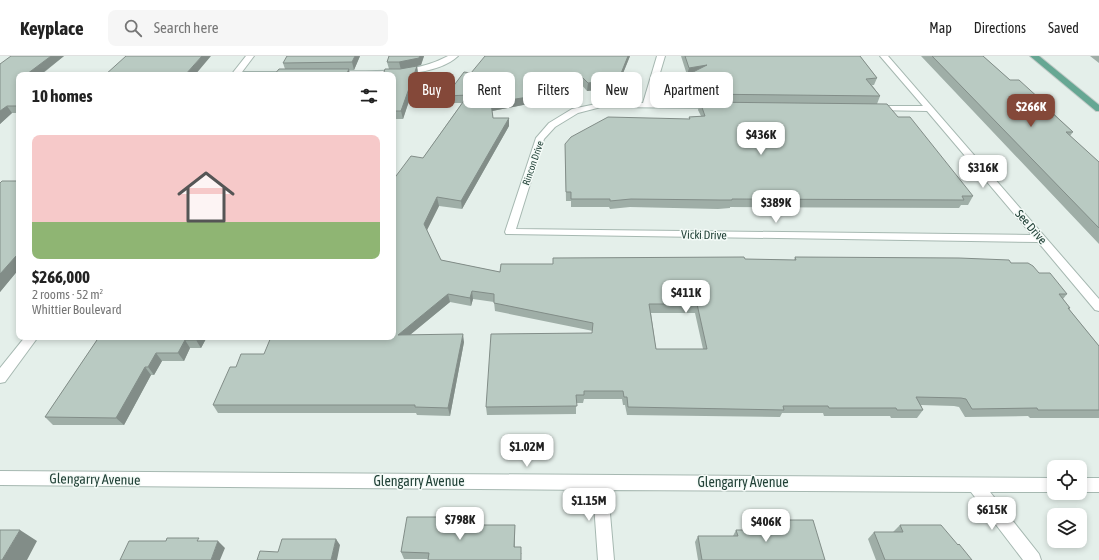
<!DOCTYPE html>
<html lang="en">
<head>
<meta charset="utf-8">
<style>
  body { margin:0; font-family:"Asap Condensed",sans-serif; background:#f6f6f6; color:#222; height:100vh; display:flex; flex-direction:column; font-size:15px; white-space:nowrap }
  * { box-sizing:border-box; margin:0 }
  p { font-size:13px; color:#767676 }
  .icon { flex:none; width:22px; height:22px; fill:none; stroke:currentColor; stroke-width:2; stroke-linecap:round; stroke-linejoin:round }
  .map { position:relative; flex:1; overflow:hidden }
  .panel { position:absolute; left:16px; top:16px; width:380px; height:268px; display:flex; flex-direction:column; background:#fff; border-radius:8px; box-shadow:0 2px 6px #0003 }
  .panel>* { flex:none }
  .banner { position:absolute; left:408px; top:16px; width:380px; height:36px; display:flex; gap:8px }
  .tools { position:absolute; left:1047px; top:404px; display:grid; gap:8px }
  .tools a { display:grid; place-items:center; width:40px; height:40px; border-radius:8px; background:#fff; box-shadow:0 2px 6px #0003; font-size:20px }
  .price { position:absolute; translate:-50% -34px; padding:0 9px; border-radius:8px; background:#fff; color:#222; font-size:13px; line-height:26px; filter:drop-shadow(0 1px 2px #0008) }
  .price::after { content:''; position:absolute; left:50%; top:24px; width:12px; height:9px; margin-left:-6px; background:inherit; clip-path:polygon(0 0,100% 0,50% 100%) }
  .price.selected { background:#844839; color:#fff }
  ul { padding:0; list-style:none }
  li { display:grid; align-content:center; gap:8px; height:212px; padding:0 16px }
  li span { display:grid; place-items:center; height:124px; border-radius:8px; color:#555 }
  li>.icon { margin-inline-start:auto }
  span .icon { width:72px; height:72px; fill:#fffc; stroke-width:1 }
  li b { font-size:17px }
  h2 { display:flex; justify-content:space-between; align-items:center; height:48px; padding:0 16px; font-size:17px }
  .tag { padding:0 14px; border-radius:8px; background:#fff; box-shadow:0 2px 6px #0003; font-size:14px; line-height:36px }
  .tag.selected { background:#844839; color:#fff }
  header { display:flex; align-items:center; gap:24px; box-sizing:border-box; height:56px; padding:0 20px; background:#fff; border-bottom:1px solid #e0e0e0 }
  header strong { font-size:19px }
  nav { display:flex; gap:22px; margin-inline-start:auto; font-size:14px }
  .search { width:280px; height:36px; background:#f6f6f6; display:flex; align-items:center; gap:10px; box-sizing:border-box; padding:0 14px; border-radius:8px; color:#767676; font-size:15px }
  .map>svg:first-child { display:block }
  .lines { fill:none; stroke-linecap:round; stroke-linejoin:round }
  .minor-casing { stroke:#a6b8b1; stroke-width:2 }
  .major-casing { stroke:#c1cac7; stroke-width:2 }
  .minor { fill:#fff; fill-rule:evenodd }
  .major { fill:#66a793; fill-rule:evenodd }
  .wall { fill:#9faea7; fill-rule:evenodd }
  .shaded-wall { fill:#828d88 }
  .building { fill:#b9cac2; stroke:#828d88; fill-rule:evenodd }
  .labels { text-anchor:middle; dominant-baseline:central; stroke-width:3; stroke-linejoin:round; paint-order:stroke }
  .far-street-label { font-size:10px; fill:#224238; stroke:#f5fbf8 }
  .street-label { font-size:12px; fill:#224238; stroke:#f5fbf8 }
  .near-street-label { font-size:14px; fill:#224238; stroke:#f5fbf8 }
</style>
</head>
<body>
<header>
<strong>Keyplace</strong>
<div class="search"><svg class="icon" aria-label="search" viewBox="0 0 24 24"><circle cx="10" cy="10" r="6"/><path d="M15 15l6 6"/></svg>Search here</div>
<nav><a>Map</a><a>Directions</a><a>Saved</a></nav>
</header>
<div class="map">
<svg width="1099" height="504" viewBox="0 0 1099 504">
  <rect width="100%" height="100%" fill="#e4efea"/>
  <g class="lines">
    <defs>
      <path id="minor" d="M246,0H254L242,16H290L294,18L231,19Z
        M448,0H458C433,24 367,19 334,19L331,17L335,15C374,15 413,19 448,0Z
        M657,0H665L651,47L714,48H717L718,50L717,52L601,51L578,57L555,71L544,83L516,173L1032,179L927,55L872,54L871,52L872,50H923L880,0H888L1099,243V255L1095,254L1038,186L506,178L505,176L536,82L549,67L572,53L601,47H643Z
        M25,281H38L5,326L0,327V312Z
        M0,415L1054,422V436H990L1039,498L1041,504H1023L971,436L608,434L614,504H598L593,434L0,429Z
        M1080,422H1099V436H1080Z"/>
      <path id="major" d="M1030,0H1039L1099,49V55H1096Z"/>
    </defs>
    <use href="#minor" class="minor-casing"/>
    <use href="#major" class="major-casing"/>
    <use href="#minor" class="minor"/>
    <use href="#major" class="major"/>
  </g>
  <path class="wall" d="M64,0L41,19H19V57H12L0,68V8Z
    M360,0L354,14L285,13L283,7Z
    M389,0H424L421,9L417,10L418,18L403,63H393V19L389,13L387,6Z
    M630,0L617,32L598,36L596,34L587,35L580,27L552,43L535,36L528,48L492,55L493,62L509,70L462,153L439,150L427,174L441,204L500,216L553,208L745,203L794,204L795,201L1011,207L1039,217L1067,238L1063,243L1070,252L1069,253L1099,290V362H1030L1028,360L965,361L959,351L954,350L921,349L923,354L917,362H891L890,360H824L823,357H782L780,361L627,359L625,349H623L622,343H584L583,347H576V358L487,359L486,351L592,277L593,275L495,255L494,246L473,243L471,250L450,246L410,279L464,286L450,360L417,359L416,357H218L213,349L236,311L264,298L393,281L423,102L462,47H447L446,40L471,17ZM651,257H695L703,293H656Z
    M681,0H860L877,22L874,29H872L880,40L877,48L898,61L973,140L968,149H961L959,152L730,151V152L718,153L630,151L610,153L609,151H571V145H566L565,88L689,63V61L701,60L698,54L700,46H696L689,25L690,19H687Z
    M921,0H983L1010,24L1052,54L1051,55L1073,76L1070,80L1099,106V188Z
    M1090,0H1099V7Z
    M19,125V213L0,236V127Z
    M99,281H207L201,292H190L184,305H162L154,319H151L124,369H53L45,361Z
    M748,464L825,504H698L695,486L698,480H733L736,474H745L744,471Z
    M440,468V469H515V491L522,498L428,503H404L401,496Z
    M900,469L958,489L972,504H876L868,483L874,476H893Z"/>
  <path class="shaded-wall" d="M51,0H64L40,19L27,18Z
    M202,0H211L195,19H185Z
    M355,0H360L354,14L352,6Z
    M420,0H424L421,9L417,10L418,18L403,63L401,55V14L399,6Z
    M628,0H630L617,32L598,36V28Z
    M707,9L691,17L690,19H687L689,12Z
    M349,13L350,19H346Z
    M580,19V27L552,43V35Z
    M596,26V34L587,35L588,27Z
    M535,28V36L528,48L492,55L491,47Z
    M7,50L12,57L0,68V55Z
    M509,62V70L462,153L461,145Z
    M437,141L439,150L426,176L424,168Z
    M16,200L19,204V213L0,236V218Z
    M472,235L473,243L471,250L470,242Z
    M448,238L450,246L400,287L398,279Z
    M463,278L464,286L450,360L448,352Z
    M197,281H207L201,292L196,284Z
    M185,284L190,292L184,305L178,297Z
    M156,297L162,305L154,319L148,311Z
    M145,311L151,319L124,369L116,362Z
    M438,461L440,468L439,476L437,469Z
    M20,474L37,485L27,504H2Z
    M336,483L340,489L337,504H331Z
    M218,485L225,492L220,504H211Z"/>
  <path class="building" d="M11,0H51L27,18L65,19H19V50H7L0,55V8Z
    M126,0H202L185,19H105Z
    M287,0H355L352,6L283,7Z
    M389,0H420L419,2L399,6H387Z
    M485,0H628L618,25L598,28L596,26L588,27L580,19L552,35L535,28L528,41L491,47L493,62H509L461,145L437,141L424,168L441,204L500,216L501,208H553V202L744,201L745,203L796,204L795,201L959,202L1009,204L1011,207H1028L1033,210L1039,217H1050L1067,238H1059L1070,252H1068L1099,290V354H1038L1037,352L972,353L966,343L961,342L916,341L923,354H897L896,352H829L828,350H783L784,354L628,351L627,341H624L623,335H584V339H576L577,350L486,351L491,278L592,277L593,267L494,247V238L472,235L470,242L448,238L398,279L463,278L448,352L415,351V349H213L230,311H236L241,298H264L271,281H393V124L411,100L423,102L468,39L446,40L464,16L471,17ZM649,248H697L707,293H656Z
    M685,0H860L877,22L866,23L880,40L697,38L691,17L707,9L689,12Z
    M932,0H983L1010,24H1019L1052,54H1049L1073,76H1066L1099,106V172Z
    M417,10L401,55H393V19H383L385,13H400Z
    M279,13H349L346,19H274Z
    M700,46L887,48L898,61H910L973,140H962L964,144L732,143V144H720L631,143L610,145V143H571V136H566L565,88L571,81L608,61L690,63L689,61L705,60Z
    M2,125H19V200H16L0,218V127Z
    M99,281H197L196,284H185L178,297H156L148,311H145L116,362L45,361Z
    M407,461H438L437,469H515L514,491H521V504H428L429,497L401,496Z
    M748,464H813L825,504H702L698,480H738L736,474H750Z
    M900,469H941L958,489L959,488L972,504H885L874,476H903Z
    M0,474H20L2,504H0Z
    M167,482H199L197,485H218L211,504H120L129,485H166Z
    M282,483H336L331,504H257L260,495L278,496Z"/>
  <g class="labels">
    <g class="far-street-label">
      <text transform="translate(533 107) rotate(-71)">Rincon Drive</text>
    </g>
    <g class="street-label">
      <text transform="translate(1031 171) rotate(49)">See Drive</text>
      <text transform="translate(704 179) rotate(1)">Vicki Drive</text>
    </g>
    <g class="near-street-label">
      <text transform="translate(95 423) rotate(1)">Glengarry Avenue</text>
      <text x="419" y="425">Glengarry Avenue</text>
      <text x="743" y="426">Glengarry Avenue</text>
    </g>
  </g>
</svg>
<div class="tools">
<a><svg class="icon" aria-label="locate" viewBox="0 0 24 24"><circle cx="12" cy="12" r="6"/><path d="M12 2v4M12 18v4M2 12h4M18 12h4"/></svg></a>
<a><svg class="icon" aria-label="layers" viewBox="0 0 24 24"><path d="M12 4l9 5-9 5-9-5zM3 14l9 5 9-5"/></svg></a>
</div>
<b class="price selected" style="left:1031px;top:72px">$266K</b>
<b class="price" style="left:761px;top:100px">$436K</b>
<b class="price" style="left:983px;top:133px">$316K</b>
<b class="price" style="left:776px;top:168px">$389K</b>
<b class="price" style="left:686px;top:258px">$411K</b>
<b class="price" style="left:527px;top:412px">$1.02M</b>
<b class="price" style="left:589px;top:466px">$1.15M</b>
<b class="price" style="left:992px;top:475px">$615K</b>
<b class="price" style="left:460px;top:485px">$798K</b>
<b class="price" style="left:766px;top:487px">$406K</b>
<div class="banner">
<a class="tag selected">Buy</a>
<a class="tag">Rent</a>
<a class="tag">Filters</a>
<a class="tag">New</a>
<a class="tag">Apartment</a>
</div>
<section class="panel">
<h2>10 homes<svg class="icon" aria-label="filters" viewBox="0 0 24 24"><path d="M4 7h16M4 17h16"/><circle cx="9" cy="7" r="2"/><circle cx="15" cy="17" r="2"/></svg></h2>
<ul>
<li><span style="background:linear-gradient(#f6c9c9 70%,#8fb573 0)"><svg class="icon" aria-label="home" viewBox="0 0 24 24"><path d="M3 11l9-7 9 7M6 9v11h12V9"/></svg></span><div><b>$266,000</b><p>2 rooms · 52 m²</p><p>Whittier Boulevard</p></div></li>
</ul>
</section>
</div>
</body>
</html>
